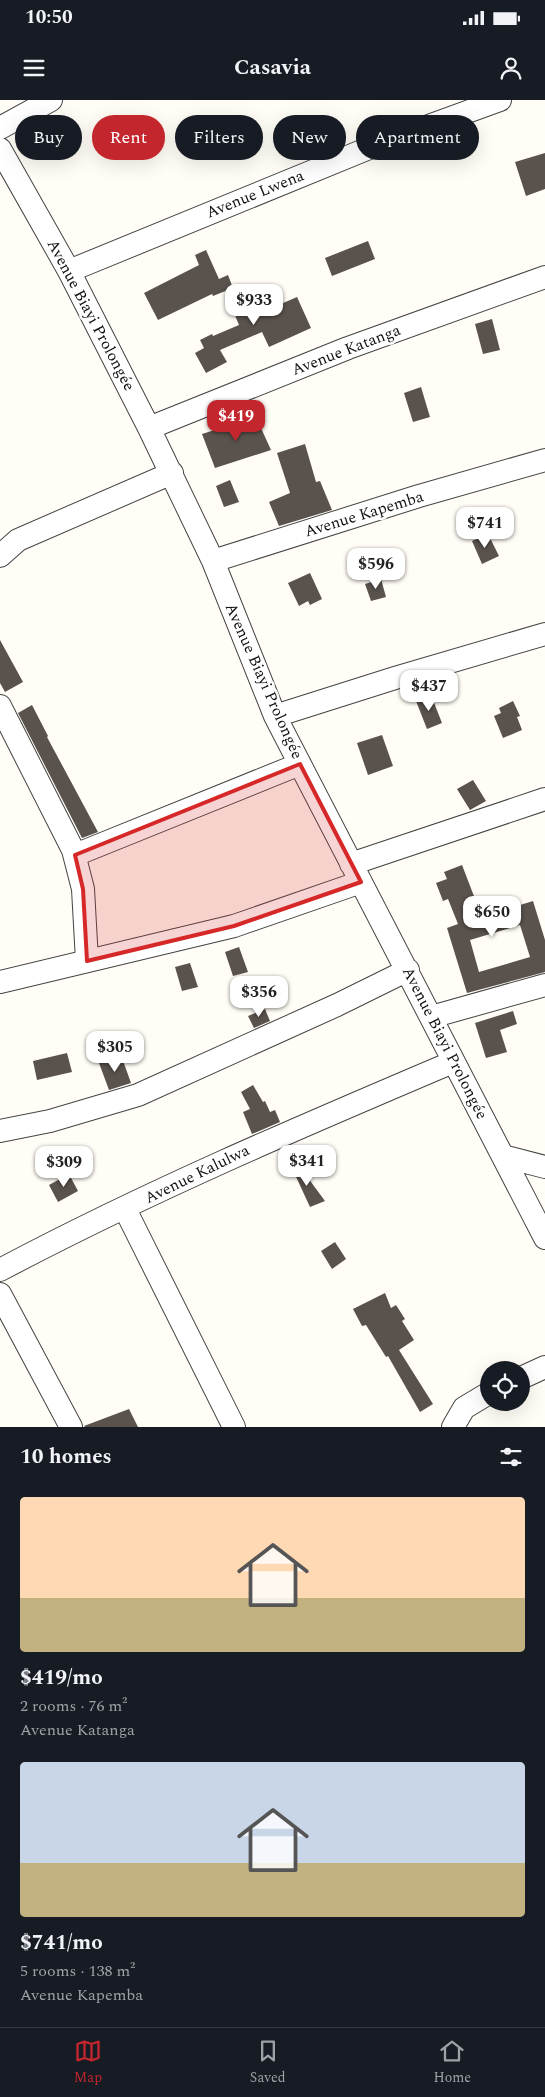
<!DOCTYPE html>
<html lang="en">
<head>
<meta charset="utf-8">
<style>
  body { margin:0; font-family:Spectral,serif; background:#20242c; color:#f1f3f6; height:100vh; display:flex; flex-direction:column; font-size:19px; white-space:nowrap }
  * { box-sizing:border-box; margin:0 }
  p { font-size:16px; color:#9ea1a6 }
  .icon { flex:none; width:28px; height:28px; fill:none; stroke:currentColor; stroke-width:2; stroke-linecap:round; stroke-linejoin:round }
  .map { position:relative; height:1327px; overflow:hidden }
  .sheet { display:flex; flex-direction:column; background:#171b24; flex:1 }
  .sheet>* { flex:none }
  .top-card { position:absolute; left:15px; top:15px; width:515px; height:45px; display:flex; gap:10px }
  .tools { position:absolute; left:480px; top:1261px; display:grid; gap:10px }
  .tools a { display:grid; place-items:center; width:50px; height:50px; border-radius:50%; background:#171b24; box-shadow:0 5px 20px #0002; font-size:25px }
  .price { position:absolute; translate:-50% -42px; padding:0 11px; border-radius:10px; background:#fff; color:#222; font-size:16px; line-height:32px; filter:drop-shadow(0 1px 2px #0008) }
  .price::after { content:''; position:absolute; left:50%; top:30px; width:15px; height:11px; margin-left:-8px; background:inherit; clip-path:polygon(0 0,100% 0,50% 100%) }
  .price.current { background:#c4262e; color:#fff }
  ul { padding:0; list-style:none }
  li { display:grid; align-content:center; gap:10px; height:265px; padding:0 20px }
  li span { display:grid; place-items:center; height:155px; border-radius:5px; color:#555 }
  li>.icon { margin-inline-start:auto }
  span .icon { width:90px; height:90px; fill:#fffc; stroke-width:1 }
  li b { font-size:21px }
  h2 { display:flex; justify-content:space-between; align-items:center; height:60px; padding:0 20px; font-size:21px }
  .chip { padding:0 18px; border-radius:22px; background:#171b24; box-shadow:0 5px 20px #0002; font-size:18px; line-height:45px }
  .chip.current { background:#c4262e; color:#fff }
  .status { display:flex; justify-content:space-between; align-items:center; height:35px; padding:0 25px; background:#171b24; direction:ltr }
  .status svg { height:14px; fill:currentColor }
  header { display:flex; justify-content:space-between; align-items:center; height:65px; padding:0 20px; background:#171b24; font-size:22px; font-weight:700 }
  .tabs { display:flex; justify-content:space-around; align-items:center; height:70px; border-top:1px solid #363941; background:#171b24; font-size:14px; color:#9ea1a6 }
  .tabs a { display:grid; justify-items:center; gap:2px }
  .tabs .current { color:#c4262e }
  .map>svg:first-child { display:block }
  .building { fill:#5a524d; fill-rule:evenodd }
  .lines { fill:none; stroke-linecap:round; stroke-linejoin:round }
  .minor-casing { stroke:#444; stroke-width:24 }
  .minor { stroke:#fff; stroke-width:22 }
  .marked { fill:#d62828; fill-opacity:0.2; stroke:#d62828; stroke-width:4; stroke-linejoin:round }
  .labels { text-anchor:middle; dominant-baseline:central; stroke-width:5; stroke-linejoin:round; paint-order:stroke }
  .street-label { font-size:16px; fill:#111; stroke:#fff }
</style>
</head>
<body>
<div class="status"><b>10:50</b><svg viewBox="0 0 49 12"><path d="M0 12V9h3v3zM5 12V6h3v6zM10 12V3h3v9zM15 12V0h3v12zM26 1h20v11H26zM47 4h2v5h-2z"/></svg></div>
<header><svg class="icon" aria-label="menu" viewBox="0 0 24 24"><path d="M4 6h16M4 12h16M4 18h16"/></svg>Casavia<svg class="icon" aria-label="person" viewBox="0 0 24 24"><circle cx="12" cy="8" r="4"/><path d="M4 21q1-7 8-7t8 7"/></svg></header>
<div class="map">
<svg width="545" height="1327" viewBox="0 0 545 1327">
  <rect width="100%" height="100%" fill="#fffdf5"/>
  <path class="building" d="M545,53V89L526,96L515,62Z
    M368,141L375,159L332,176L325,158Z
    M206,150L219,179L228,175L233,188L213,196L212,194L158,220L144,193L199,165L195,155Z
    M251,186L253,191L258,189L267,210L297,197L311,228L269,247L262,232L220,250L227,262L206,273L195,253L204,248L200,240L212,234L213,236L239,225L227,196Z
    M492,219L500,250L483,254L475,224Z
    M421,287L430,317L413,322L404,293Z
    M256,317L271,350L215,368L202,334Z
    M305,344L316,382L320,381L332,410L279,426L269,402L290,393L277,353Z
    M230,380L239,402L224,407L216,386Z
    M488,434L499,456L482,464L472,441Z
    M310,473L322,499L310,505L308,501L299,506L288,483Z
    M381,479L386,497L371,501L365,484Z
    M0,540L23,582L5,592L0,583Z
    M431,595L442,623L427,629L416,601Z
    M513,601L520,616L517,617L522,630L503,638L494,616L501,613L499,608Z
    M32,605L48,636L47,637L98,732L82,738L18,613Z
    M382,635L393,666L368,675L357,643Z
    M473,680L486,701L470,710L457,689Z
    M462,765L482,817L533,801L545,840V872L467,893L447,828L458,824L448,799L443,801L436,783L447,779L444,772ZM520,825L530,857L479,872L470,840Z
    M239,847L248,872L233,876L225,852Z
    M190,863L198,887L182,891L175,867Z
    M265,909L270,921L254,928L248,916Z
    M513,911L517,924L500,930L507,952L486,958L475,923Z
    M67,953L72,972L37,980L33,961Z
    M121,955L131,983L109,990L99,963Z
    M253,985L263,1002L265,1001L270,1012L275,1010L280,1022L252,1034L243,1012L250,1009L241,992Z
    M297,1063L325,1101L310,1107L291,1066Z
    M69,1074L78,1091L58,1102L49,1085Z
    M335,1142L346,1159L332,1169L321,1151Z
    M385,1193L391,1208L396,1205L405,1219L402,1221L414,1240L399,1250L433,1304L420,1312L388,1256L386,1257L366,1225L362,1226L353,1209Z
    M129,1309L138,1327H85L84,1326Z"/>
  <g class="lines">
    <defs>
      <path id="minor" d="M0,28L51,0
        M0,49L69,171L149,328L213,461L275,616L545,1138
        M69,171L379,44L500,0
        M149,328L348,248L545,177
        M0,456L18,440L172,373
        M213,461L419,396L545,360
        M0,606L73,750L83,789L87,861
        M275,616L395,578L545,534
        M75,755L300,664
        M351,764L545,699
        M0,882L234,826L361,782
        M431,917L545,885
        M0,1031L50,1021L138,995L337,905L408,870
        M503,1056L545,1067
        M125,1109L234,1327
        M0,1170C147,1092 300,1027 453,962
        M0,1194L71,1327
        M521,1278L545,1267
        M453,1327L464,1308L489,1293"/>
    </defs>
    <use href="#minor" class="minor-casing"/>
    <use href="#minor" class="minor"/>
  </g>
  <path class="marked" d="M300,664L361,782L234,826L87,861L83,789L75,755Z"/>
  <g class="labels">
    <g class="street-label">
      <text transform="translate(255 94) rotate(-22)">Avenue Lwena</text>
      <text transform="translate(91 215) rotate(62)">Avenue Biayi Prolongée</text>
      <text transform="translate(346 250) rotate(-21)">Avenue Katanga</text>
      <text transform="translate(364 414) rotate(-17)">Avenue Kapemba</text>
      <text transform="translate(264 581) rotate(66)">Avenue Biayi Prolongée</text>
      <text transform="translate(445 943) rotate(63)">Avenue Biayi Prolongée</text>
      <text transform="translate(197 1074) rotate(-26)">Avenue Kalulwa</text>
    </g>
  </g>
</svg>
<div class="tools">
<a><svg class="icon" aria-label="locate" viewBox="0 0 24 24"><circle cx="12" cy="12" r="6"/><path d="M12 2v4M12 18v4M2 12h4M18 12h4"/></svg></a>
</div>
<b class="price" style="left:254px;top:226px">$933</b>
<b class="price current" style="left:236px;top:342px">$419</b>
<b class="price" style="left:485px;top:449px">$741</b>
<b class="price" style="left:376px;top:490px">$596</b>
<b class="price" style="left:429px;top:612px">$437</b>
<b class="price" style="left:492px;top:838px">$650</b>
<b class="price" style="left:259px;top:918px">$356</b>
<b class="price" style="left:115px;top:973px">$305</b>
<b class="price" style="left:307px;top:1087px">$341</b>
<b class="price" style="left:64px;top:1088px">$309</b>
<div class="top-card">
<a class="chip">Buy</a>
<a class="chip current">Rent</a>
<a class="chip">Filters</a>
<a class="chip">New</a>
<a class="chip">Apartment</a>
</div>
</div>
<section class="sheet">
<h2>10 homes<svg class="icon" aria-label="filters" viewBox="0 0 24 24"><path d="M4 7h16M4 17h16"/><circle cx="9" cy="7" r="2"/><circle cx="15" cy="17" r="2"/></svg></h2>
<ul>
<li><span style="background:linear-gradient(#ffd9b3 65%,#c2b280 0)"><svg class="icon" aria-label="home" viewBox="0 0 24 24"><path d="M3 11l9-7 9 7M6 9v11h12V9"/></svg></span><div><b>$419/mo</b><p>2 rooms · 76 m²</p><p>Avenue Katanga</p></div></li>
<li><span style="background:linear-gradient(#c9d6e8 65%,#c2b280 0)"><svg class="icon" aria-label="home" viewBox="0 0 24 24"><path d="M3 11l9-7 9 7M6 9v11h12V9"/></svg></span><div><b>$741/mo</b><p>5 rooms · 138 m²</p><p>Avenue Kapemba</p></div></li>
</ul>
</section>
<nav class="tabs">
<a class="current"><svg class="icon" aria-label="map" viewBox="0 0 24 24"><path d="M3 6l6-2 6 2 6-2v14l-6 2-6-2-6 2zM9 4v14M15 6v14"/></svg>Map</a>
<a><svg class="icon" aria-label="saved" viewBox="0 0 24 24"><path d="M7 4h10v16l-5-4-5 4z"/></svg>Saved</a>
<a><svg class="icon" aria-label="home" viewBox="0 0 24 24"><path d="M3 11l9-7 9 7M6 9v11h12V9"/></svg>Home</a>
</nav>
</body>
</html>
